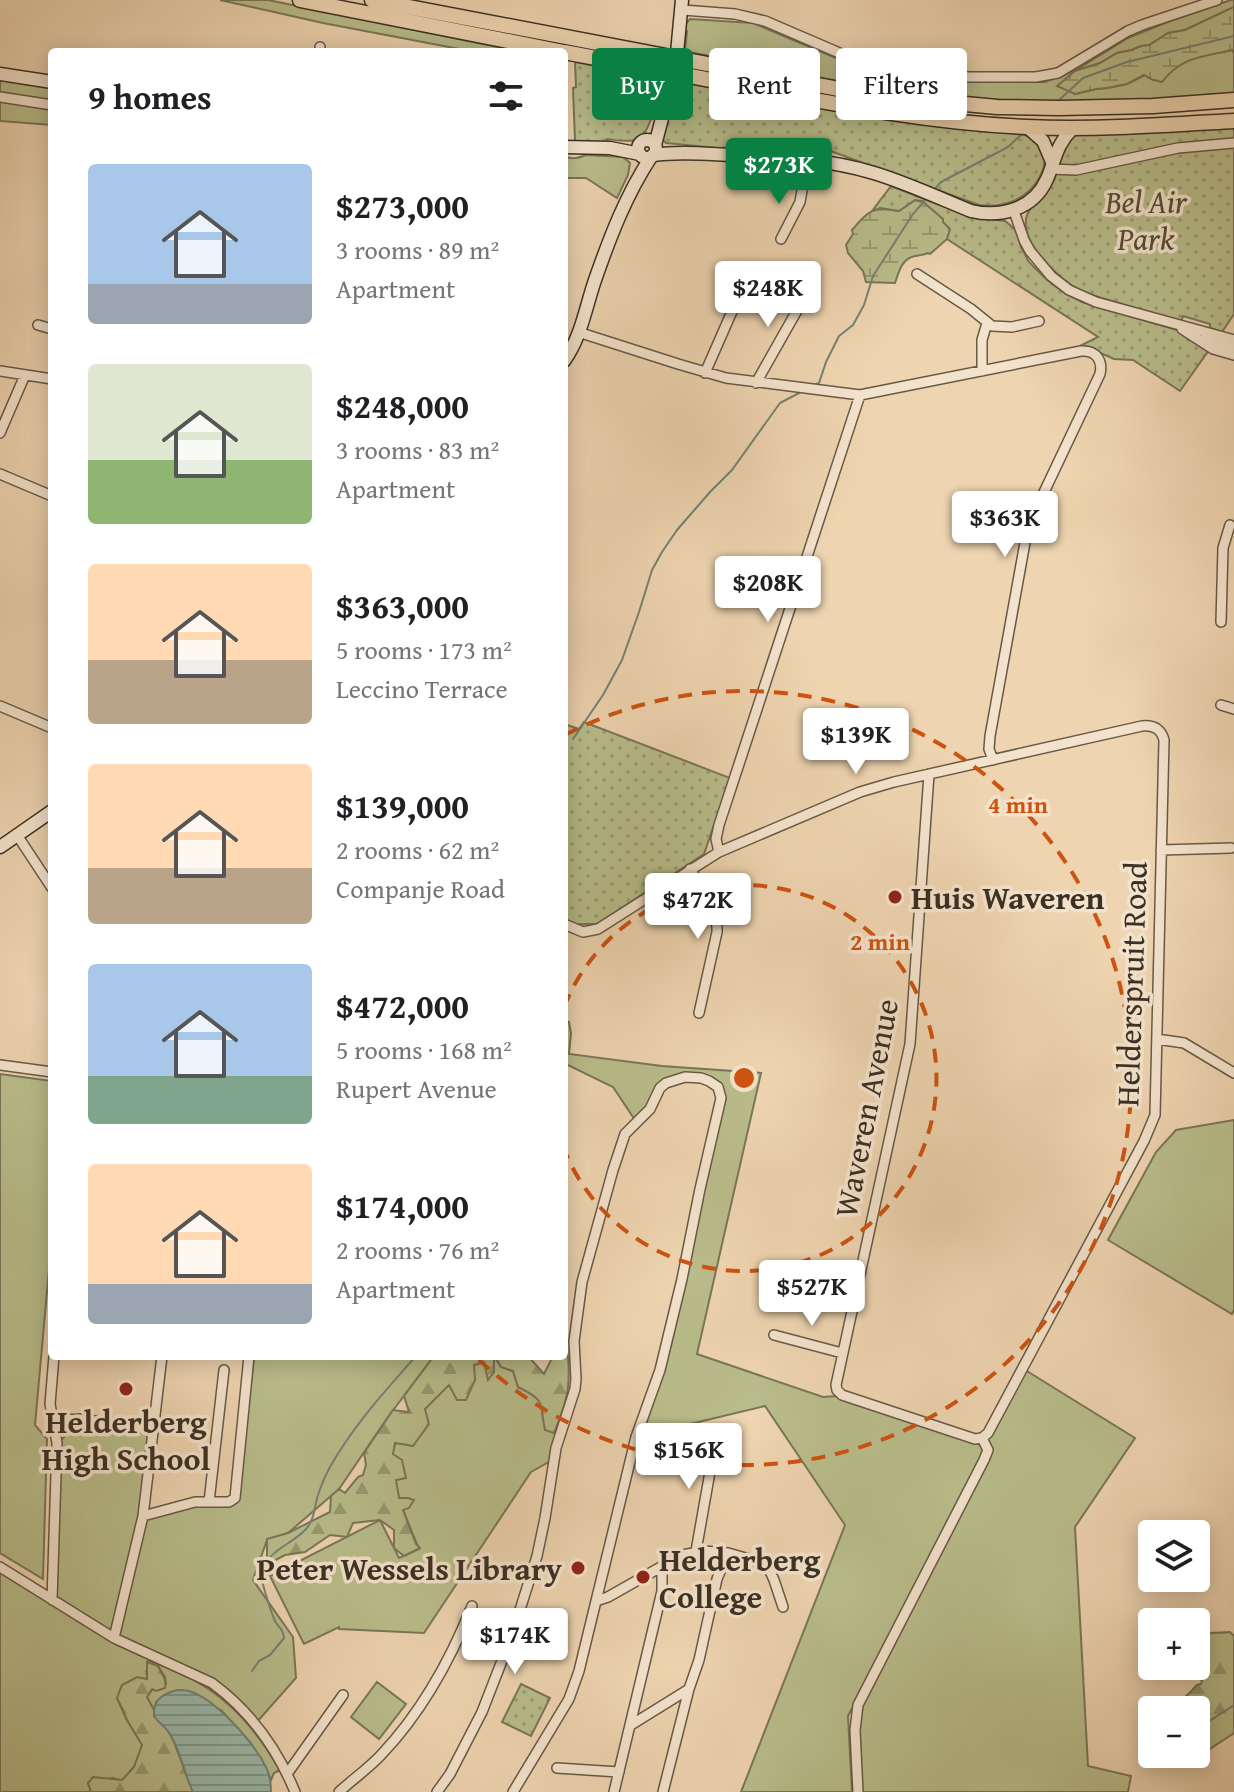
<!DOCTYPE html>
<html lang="en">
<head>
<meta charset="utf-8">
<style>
  body { margin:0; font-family:"Gentium Book Plus",serif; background:#f2f2f2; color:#202124; height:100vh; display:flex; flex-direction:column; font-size:30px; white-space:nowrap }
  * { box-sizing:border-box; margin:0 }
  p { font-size:26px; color:#757577 }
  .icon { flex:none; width:44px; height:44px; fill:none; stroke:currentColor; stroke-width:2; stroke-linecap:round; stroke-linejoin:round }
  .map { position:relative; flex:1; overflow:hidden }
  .details { position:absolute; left:48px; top:48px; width:520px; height:1312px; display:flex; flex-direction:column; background:#fff; border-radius:8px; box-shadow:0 4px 20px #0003 }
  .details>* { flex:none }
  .guide { position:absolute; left:592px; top:48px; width:522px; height:72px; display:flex; gap:16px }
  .controls { position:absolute; left:1138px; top:1520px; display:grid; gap:16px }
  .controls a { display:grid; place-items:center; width:72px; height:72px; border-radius:8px; background:#fff; box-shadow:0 4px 20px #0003; font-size:40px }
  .price { position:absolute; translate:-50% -68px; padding:0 18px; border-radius:8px; background:#fff; color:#222; font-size:26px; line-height:52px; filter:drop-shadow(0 2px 4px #0008) }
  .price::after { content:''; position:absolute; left:50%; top:48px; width:24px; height:18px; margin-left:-12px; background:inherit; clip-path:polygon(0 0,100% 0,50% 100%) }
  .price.active { background:#0b8043; color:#fff }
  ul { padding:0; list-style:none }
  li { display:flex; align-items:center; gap:24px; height:200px; padding:0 40px }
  li span { display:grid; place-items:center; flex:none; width:224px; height:160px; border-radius:8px; color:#555 }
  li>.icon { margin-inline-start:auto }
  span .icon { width:96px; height:96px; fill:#fffc; stroke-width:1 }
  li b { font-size:34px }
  h2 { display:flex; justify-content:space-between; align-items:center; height:96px; padding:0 40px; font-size:34px }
  .tag { padding:0 28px; border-radius:8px; background:#fff; box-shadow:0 4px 20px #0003; font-size:28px; line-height:72px }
  .tag.active { background:#0b8043; color:#fff }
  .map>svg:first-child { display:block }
  .grass { fill:#b9bd8b; stroke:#7a7658; stroke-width:2 }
  .forest { fill:url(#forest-firs); stroke:#7a7658; stroke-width:2 }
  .wetland { fill:url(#wetland-marsh); stroke:#7a7658; stroke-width:2 }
  .park { fill:url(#park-dots); stroke:#7a7658; stroke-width:2 }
  .water { fill:url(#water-rules); stroke:#738274; stroke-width:2 }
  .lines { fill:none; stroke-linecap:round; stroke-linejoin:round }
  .stream { stroke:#738274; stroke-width:2 }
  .street-casing { stroke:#675947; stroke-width:12 }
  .secondary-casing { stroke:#3a3024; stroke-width:15 }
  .primary-casing { stroke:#3a3024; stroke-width:17 }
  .street { stroke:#f4e3cc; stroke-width:9 }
  .secondary { stroke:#f4e3cc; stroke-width:12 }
  .primary { stroke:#eed4b0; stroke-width:14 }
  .secondary-bridge-casing { stroke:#3a3024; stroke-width:15; stroke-linecap:butt }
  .secondary-bridge { stroke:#f4e3cc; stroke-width:12 }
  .ring { fill:none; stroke:#ce5310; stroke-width:4; stroke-dasharray:14 10 }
  .poi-dot { fill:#8f2418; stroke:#f4e3cc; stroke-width:3 }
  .labels { text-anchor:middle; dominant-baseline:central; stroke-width:7; stroke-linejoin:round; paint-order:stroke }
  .park-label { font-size:32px; font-style:italic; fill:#534c39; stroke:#f4e3cc }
  .poi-label { font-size:32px; font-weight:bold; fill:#3a3024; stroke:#f4e3cc; text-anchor:start }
  .street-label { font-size:32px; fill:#3a3024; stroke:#f4e3cc }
  .centre { fill:#ce5310; stroke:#f4e3cc; stroke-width:4 }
  .ring-label { font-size:24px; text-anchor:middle; font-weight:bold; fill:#ce5310; stroke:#f4e3cc; stroke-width:7; stroke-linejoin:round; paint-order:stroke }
</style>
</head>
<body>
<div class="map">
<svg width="1234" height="1792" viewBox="0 0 1234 1792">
  <defs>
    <pattern id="forest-firs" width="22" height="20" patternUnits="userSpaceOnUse" patternTransform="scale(2)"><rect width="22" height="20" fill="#b9bd8b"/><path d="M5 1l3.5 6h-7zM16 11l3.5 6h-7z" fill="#979a71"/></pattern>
    <pattern id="wetland-marsh" width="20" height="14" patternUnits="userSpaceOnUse" patternTransform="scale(2)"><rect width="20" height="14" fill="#b9bd8b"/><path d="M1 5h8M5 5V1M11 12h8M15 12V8" fill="none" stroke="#979a71"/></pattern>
    <pattern id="park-dots" width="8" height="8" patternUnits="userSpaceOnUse" patternTransform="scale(2)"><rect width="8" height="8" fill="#b9bd8b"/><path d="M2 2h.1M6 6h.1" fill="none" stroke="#979a71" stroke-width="1.8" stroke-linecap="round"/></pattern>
    <pattern id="water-rules" width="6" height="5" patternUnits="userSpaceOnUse" patternTransform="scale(2)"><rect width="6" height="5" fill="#99b8a9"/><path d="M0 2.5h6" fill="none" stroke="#7e9689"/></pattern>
  </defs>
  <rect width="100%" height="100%" fill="#eed4b0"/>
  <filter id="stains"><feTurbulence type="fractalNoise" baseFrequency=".0025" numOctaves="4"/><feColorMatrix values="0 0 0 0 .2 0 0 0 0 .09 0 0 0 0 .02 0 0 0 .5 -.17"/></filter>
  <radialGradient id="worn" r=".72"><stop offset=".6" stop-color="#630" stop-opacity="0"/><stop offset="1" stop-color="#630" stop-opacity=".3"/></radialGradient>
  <path class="grass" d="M220,0H268L522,52H475L323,23Z
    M1231,0H1234V7L1185,30L1168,33L1149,46H1141L1132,50L1117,53L1100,63L1075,71V94L1096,89L1107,88L1127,84L1145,75L1153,80C1169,75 1174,67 1187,61C1202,54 1216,54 1232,50L1234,53V93C1198,95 1161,100 1125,101C1074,103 1023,102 973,98C875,91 780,70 685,51L687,31L685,30L686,24L690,19L753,23L857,67L894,77L989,82H1045L1076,70L1128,38L1170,21Z
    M0,80L52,87V125L0,121Z
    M586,155L623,157L630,163L628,175L617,198L586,178H564V156C572,160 578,158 586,155Z
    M564,1020L569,1022L571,1033L569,1054L662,1066L761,1073L697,1354L823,1397L837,1396L981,1445L985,1452L848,1716L852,1792H741L845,1525L765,1406L636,1437L660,1370L721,1093L701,1078L666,1083L638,1120L633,1117L613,1087L566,1064L564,1069Z
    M0,1074L52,1081V1236L35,1425L47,1439L43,1579L0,1553Z
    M1234,1120V1310L1232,1314L1108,1240L1156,1152L1176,1130Z
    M254,1356H434L388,1417L339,1489L288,1533L267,1540L253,1580L293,1637L296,1678L257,1722L240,1701L118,1636L144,1521C163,1504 206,1504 231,1503L240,1485Z
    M494,1356L501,1367L513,1371L518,1387C537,1396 543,1398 543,1420L554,1433H560L554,1459L531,1472L424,1633L339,1629V1627L304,1644L270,1576L380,1520L399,1558L419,1549L403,1510L407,1498H399L395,1480L405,1478L392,1454L396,1442L413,1446L425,1409L449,1384L474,1365L484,1362L488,1378L494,1372Z
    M1022,1368L1135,1438L1075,1527L1088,1766L1131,1776L1128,1792H858L855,1716L984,1460L983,1439Z
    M79,1423L100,1426V1432L130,1435L131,1429L147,1432L151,1440L140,1515L113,1633L56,1596L61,1440Z
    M0,1569L149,1657L148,1660C163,1666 180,1672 194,1680C233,1701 258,1733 280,1770L274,1773L271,1780C261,1753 240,1731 221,1710L156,1702L154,1710L146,1697L153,1689L166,1684L165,1677L158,1666L146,1671L148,1679L117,1698L127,1720L143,1745L134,1767L122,1781L113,1778L88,1783L91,1792H0Z
    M377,1682L406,1704L379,1739L351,1717Z"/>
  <path class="forest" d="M567,1346C571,1383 569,1398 554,1433L545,1430C539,1403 547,1401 518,1387L513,1371L501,1367L495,1356H528L544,1374L553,1356H564V1348Z
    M434,1356H494V1372L488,1380L484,1362L474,1365L475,1380L466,1400H457L449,1385L425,1409L429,1424L413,1446L395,1443L393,1454L402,1460L406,1478L396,1480L399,1498H408L414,1500L409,1508L403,1510L416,1544L420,1548L404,1556L394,1548V1530L380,1520L353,1523L347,1537L330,1535L305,1552L285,1555L272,1562L267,1557V1539L288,1533L330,1512L331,1496L339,1489L345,1493L358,1477L363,1475L366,1465L364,1453L393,1410L409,1412L404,1396Z
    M1230,1632L1234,1636V1733L1190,1762C1180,1765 1173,1760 1166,1754H1196V1710H1152V1737C1148,1721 1147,1702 1168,1700C1174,1699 1175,1701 1182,1699C1188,1696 1192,1690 1197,1685L1201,1684L1202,1681L1196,1675L1186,1671L1187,1666H1196V1653L1210,1633Z
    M147,1662L158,1666C161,1673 167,1679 165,1688L156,1691L152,1689L147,1697L154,1710V1716L167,1729L172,1737L193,1792H91L88,1783L93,1777L122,1780L134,1767L142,1745L127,1720L117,1698L122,1685L137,1677L147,1679Z"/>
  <path class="wetland" d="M1234,7V53L1232,50C1203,57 1182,56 1162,82L1153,80L1144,75L1127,84L1107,88L1096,89L1075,94L1057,86L1075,71L1100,63L1117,53L1132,50L1141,46L1149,45L1168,33L1185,30Z
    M915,200C930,202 944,218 950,231L947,239L930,254L928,253C924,255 919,255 915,256C901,259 899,272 895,283L866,282L863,271L848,253L846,245L853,234L852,230C869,210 873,206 899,211Z"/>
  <path class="park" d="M575,62L650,77V97L658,98C655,108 648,134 639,139C631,143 616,140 607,139L606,142L575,141L573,88L576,87Z
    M679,82L897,121L1025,135L1038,141C1040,147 1044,154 1045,159C1045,165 1042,173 1039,178C1027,200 1003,208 979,205L814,145L778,141L767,150L757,152L666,143L662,139V135Z
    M1234,127V314L1222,332L1210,328V324L1183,316L1181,322L1082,292C1061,280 1018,243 1027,215C1032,201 1047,193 1054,180C1059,170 1056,159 1060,150C1062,145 1069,139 1072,135Z
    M891,186L968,216L1005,221L1016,230L1021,247L1029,262L1046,279L1063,292L1082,302L1177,330L1209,350L1180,391L1133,360L1114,359L1082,345L1098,337L947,239L950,229L943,222V219L922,201L915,200L899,211L880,208L872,211Z
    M584,722L730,778L704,854L597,924H573L564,918V724L579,729Z
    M521,1684L550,1698L531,1736L502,1722Z"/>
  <path class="water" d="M177,1690C181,1690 185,1690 189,1691C216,1699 254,1743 266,1767C270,1775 271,1783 271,1792H193C184,1774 181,1753 171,1736C167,1727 159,1724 154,1716C153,1700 162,1694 177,1690Z"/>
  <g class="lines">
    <path class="stream" d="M1058,101L1083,78L1127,62L1234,36
      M934,190L941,182L1008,147L1022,134
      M814,385L819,383L826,362L839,336L853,325L864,305L873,276L913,214L926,199
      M573,739L603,695L622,660L639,612L652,570L662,552L677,530L710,492L732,470L780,403L801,392
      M252,1671L259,1661L270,1655L284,1638C283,1630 281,1629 276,1623C273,1618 261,1582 262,1577C264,1550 291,1546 306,1529C315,1519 314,1507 318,1495C321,1486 325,1476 330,1467C353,1426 385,1391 416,1356
      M1197,1729L1234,1705"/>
    <defs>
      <path id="street" d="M683,10L735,14L765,21L879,70L969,77H1036L1058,73L1128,31L1142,25L1217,0
        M320,52V47
        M0,97L52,105
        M1050,169L1076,170L1178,148L1234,143
        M1014,211L1024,240L1030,251L1051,276L1069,290L1096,302L1234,340
        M781,239L800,202L807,161
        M917,274L971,309L992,326L1012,327L1039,321
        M38,325L52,329
        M1182,329L1213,349L1234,355
        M578,332L678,364L726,378L860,395L1081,351C1096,350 1103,360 1100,374L1028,526L990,736L989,749L993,760
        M1204,338L1234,348
        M0,371L52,379
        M982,371V340L987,323
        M705,373L748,275
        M756,383L808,291
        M0,433L25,375
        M0,474L52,496
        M1221,622L1223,548L1230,525
        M1221,705L1234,709
        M0,706L52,728
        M929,774L910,1044L836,1385L837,1390L842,1395L975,1439L982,1438
        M17,835L52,888
        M1161,850L1231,848
        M719,852L716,839L719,825L860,395
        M690,869C703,890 718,906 717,932L699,1013
        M564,924L583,932L598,929L719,852L860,792L894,782L1142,726C1154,725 1161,729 1164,740L1155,1115L1144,1141L988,1433L982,1438
        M1157,1039L1184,1043L1234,1073
        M0,1065L52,1072
        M774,1335L842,1353
        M53,1421C61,1419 71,1420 80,1419L154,1429
        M209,1502L224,1370
        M143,1516L195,1502H229L235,1498L249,1356
        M696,1551L716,1438
        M0,1567L114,1638L212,1683C250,1711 277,1748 295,1792
        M52,1600L57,1443L50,1404L54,1356
        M114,1638L143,1516L162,1356
        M631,1725L689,1689
        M557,1768L619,1772
        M287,1774L343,1695
        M339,1792C353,1779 369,1768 381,1755C422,1712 450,1661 472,1606
        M437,1792L450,1774L482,1712L512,1635L537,1556L545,1518L556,1448L575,1389L576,1379L574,1341L582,1282L613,1170L625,1134L650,1109L660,1088L666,1083L685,1077L701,1078L709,1081L718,1087L721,1098L700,1189L682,1279L660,1370L636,1437L596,1601
        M513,1792L569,1699L579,1671L596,1601L608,1597L682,1555L704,1551L728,1553L763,1563L769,1569L774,1580L783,1607
        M614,1792L662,1591V1567
        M663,1792L689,1689L699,1660L717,1579L728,1553
        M858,1792L855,1730L858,1705L984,1460L988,1450L982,1438"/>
      <path id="secondary" d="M677,53L682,0
        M0,74L52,82
        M1027,127L1043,141L1052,162
        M638 149a9 9 0 1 1 18 0a9 9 0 1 1-18 0Z
        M655,145L666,103
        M564,147L610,148L640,154
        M653,155C680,151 707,154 733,155C780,157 828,159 874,173C907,183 939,198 971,211C1001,218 1034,209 1047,179C1056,158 1056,145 1073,128
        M564,361C581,338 586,306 595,280C610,237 626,195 651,157
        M0,847L52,811"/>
      <path id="primary" d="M300,0L564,52
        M372,0L870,95L997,107L1059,108L1153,106L1234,100
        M564,52C628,64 692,76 756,89C845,106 935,123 1027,127C1096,130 1165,125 1234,121"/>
    </defs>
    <use href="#street" class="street-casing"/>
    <use href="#secondary" class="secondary-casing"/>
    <use href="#primary" class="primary-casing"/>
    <use href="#street" class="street"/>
    <use href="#secondary" class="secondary"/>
    <use href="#primary" class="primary"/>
    <defs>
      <path id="secondary-bridge" d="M666,103L677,53"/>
    </defs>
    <use href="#secondary-bridge" class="secondary-bridge-casing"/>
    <use href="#secondary-bridge" class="secondary-bridge"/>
  </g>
  <g class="ring">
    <path d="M564 1007A193 193 0 1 1 564 1149"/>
    <path d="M565 735A387 387 0 1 1 475 1356"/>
  </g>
  <g class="poi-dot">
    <circle cx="895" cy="897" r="8"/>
    <circle cx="126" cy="1389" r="8"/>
    <circle cx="578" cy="1568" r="8"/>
    <circle cx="643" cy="1577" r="8"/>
  </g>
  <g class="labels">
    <g class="park-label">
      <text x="1146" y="201">Bel Air<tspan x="1146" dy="37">Park</tspan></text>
    </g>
    <g class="poi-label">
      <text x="911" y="897">Huis Waveren</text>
      <text x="126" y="1421" text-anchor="middle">Helderberg<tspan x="126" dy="37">High School</tspan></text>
      <text x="659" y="1559">Helderberg<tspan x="659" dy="37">College</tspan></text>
      <text x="562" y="1568" text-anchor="end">Peter Wessels Library</text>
    </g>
    <g class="street-label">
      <text transform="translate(1131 984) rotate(-88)">Helderspruit Road</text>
      <text transform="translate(866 1108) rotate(-79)">Waveren Avenue</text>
    </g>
  </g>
  <circle cx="744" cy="1078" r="12" class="centre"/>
  <g class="ring-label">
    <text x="1018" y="813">4 min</text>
    <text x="880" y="950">2 min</text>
  </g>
  <rect width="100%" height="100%" filter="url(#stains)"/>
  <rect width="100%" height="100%" fill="url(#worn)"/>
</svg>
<div class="controls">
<a><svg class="icon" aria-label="layers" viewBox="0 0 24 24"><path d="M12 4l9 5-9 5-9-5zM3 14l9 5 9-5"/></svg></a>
<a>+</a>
<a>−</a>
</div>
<b class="price active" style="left:779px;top:206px">$273K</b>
<b class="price" style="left:768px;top:329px">$248K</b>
<b class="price" style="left:1005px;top:559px">$363K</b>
<b class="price" style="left:768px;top:624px">$208K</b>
<b class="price" style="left:856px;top:776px">$139K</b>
<b class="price" style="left:698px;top:941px">$472K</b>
<b class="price" style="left:812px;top:1328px">$527K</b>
<b class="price" style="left:689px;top:1491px">$156K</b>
<b class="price" style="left:515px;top:1676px">$174K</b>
<div class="guide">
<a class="tag active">Buy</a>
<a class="tag">Rent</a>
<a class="tag">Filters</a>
</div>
<section class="details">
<h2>9 homes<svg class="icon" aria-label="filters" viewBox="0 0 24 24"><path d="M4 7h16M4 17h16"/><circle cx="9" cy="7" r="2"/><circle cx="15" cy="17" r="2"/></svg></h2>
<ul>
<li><span style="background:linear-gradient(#a9c7e8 75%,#9aa5b1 0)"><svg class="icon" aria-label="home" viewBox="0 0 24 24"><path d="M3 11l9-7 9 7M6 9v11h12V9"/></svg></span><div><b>$273,000</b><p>3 rooms · 89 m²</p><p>Apartment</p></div></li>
<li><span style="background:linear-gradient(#dfe7d0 60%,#8fb573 0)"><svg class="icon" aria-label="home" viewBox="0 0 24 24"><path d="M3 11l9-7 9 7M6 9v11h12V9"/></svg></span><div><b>$248,000</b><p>3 rooms · 83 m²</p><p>Apartment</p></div></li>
<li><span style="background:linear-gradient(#ffd9b3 60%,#b9a48a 0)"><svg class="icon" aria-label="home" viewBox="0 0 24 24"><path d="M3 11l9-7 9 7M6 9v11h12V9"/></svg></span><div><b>$363,000</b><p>5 rooms · 173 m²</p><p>Leccino Terrace</p></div></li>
<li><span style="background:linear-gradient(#ffd9b3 65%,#b9a48a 0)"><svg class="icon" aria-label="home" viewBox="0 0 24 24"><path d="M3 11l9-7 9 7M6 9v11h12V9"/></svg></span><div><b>$139,000</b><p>2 rooms · 62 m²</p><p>Companje Road</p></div></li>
<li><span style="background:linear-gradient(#a9c7e8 70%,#7fa58c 0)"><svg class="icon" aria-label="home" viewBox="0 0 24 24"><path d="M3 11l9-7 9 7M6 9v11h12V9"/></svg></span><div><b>$472,000</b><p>5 rooms · 168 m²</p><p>Rupert Avenue</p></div></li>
<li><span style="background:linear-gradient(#ffd9b3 75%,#9aa5b1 0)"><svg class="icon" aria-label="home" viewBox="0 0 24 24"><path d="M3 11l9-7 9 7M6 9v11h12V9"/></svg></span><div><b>$174,000</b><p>2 rooms · 76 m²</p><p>Apartment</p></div></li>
</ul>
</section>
</div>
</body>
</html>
